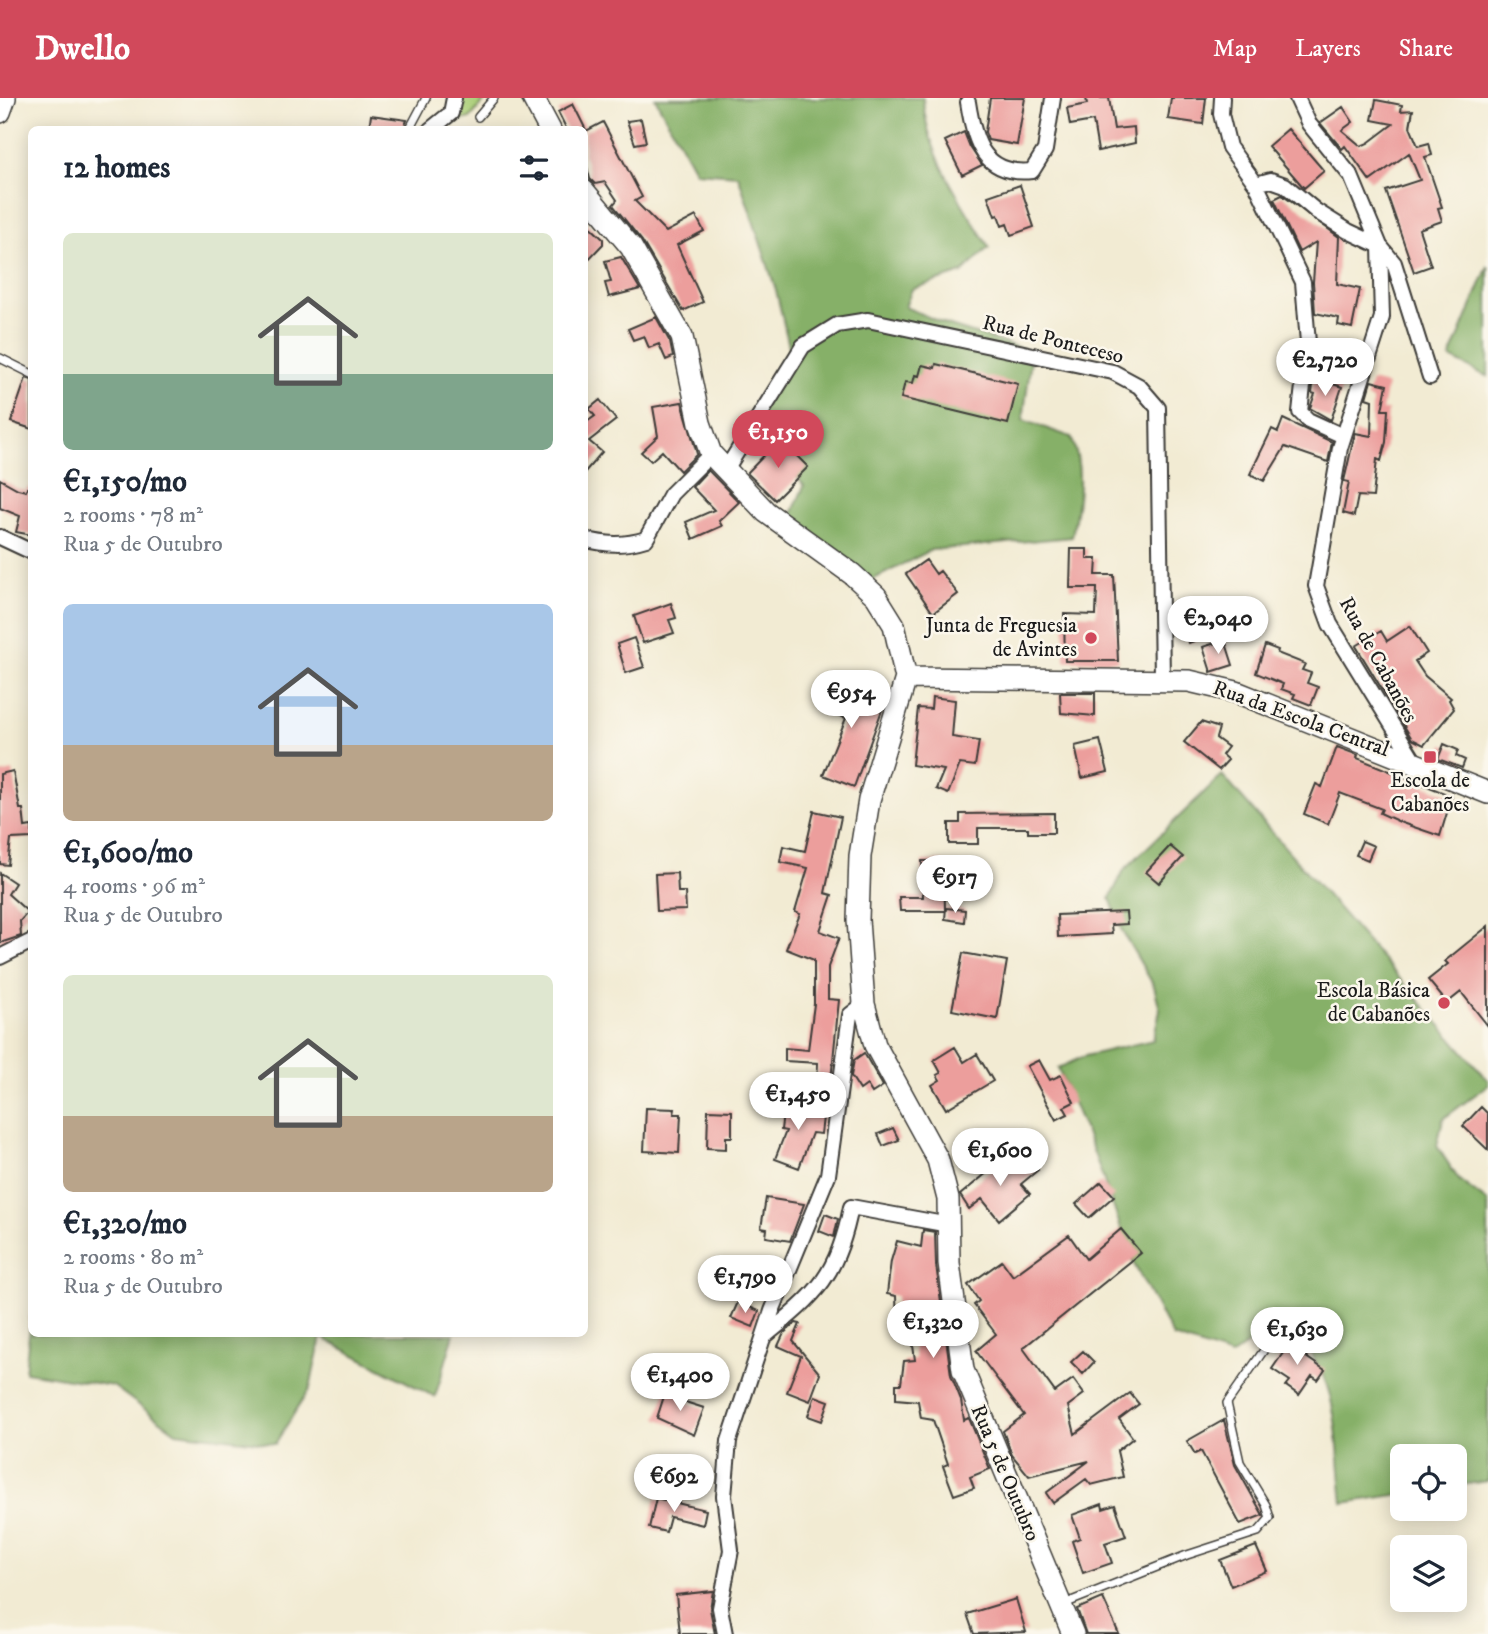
<!DOCTYPE html>
<html lang="en">
<head>
<meta charset="utf-8">
<style>
  body { margin:0; font-family:"IM FELL DW Pica",serif; background:#f2f2f3; color:#1f2937; height:100vh; display:flex; flex-direction:column; font-size:26px; white-space:nowrap }
  * { box-sizing:border-box; margin:0 }
  p { font-size:23px; color:#747a83 }
  .icon { flex:none; width:38px; height:38px; fill:none; stroke:currentColor; stroke-width:2; stroke-linecap:round; stroke-linejoin:round }
  .map { position:relative; flex:1; overflow:hidden }
  .side { position:absolute; left:28px; top:28px; width:560px; height:1211px; display:flex; flex-direction:column; background:#fff; border-radius:10px; box-shadow:0 4px 18px #0003 }
  .side>* { flex:none }
  .controls { position:absolute; left:1390px; top:1346px; display:grid; gap:14px }
  .controls a { display:grid; place-items:center; width:77px; height:77px; border-radius:10px; background:#fff; box-shadow:0 4px 18px #0003; font-size:35px }
  .price { position:absolute; translate:-50% -60px; padding:0 16px; border-radius:24px; background:#fff; color:#222; font-size:23px; line-height:46px; filter:drop-shadow(0 2px 4px #0008) }
  .price::after { content:''; position:absolute; left:50%; top:42px; width:21px; height:16px; margin-left:-10px; background:inherit; clip-path:polygon(0 0,100% 0,50% 100%) }
  .price.selected { background:#d1495b; color:#fff }
  ul { padding:0; list-style:none }
  li { display:grid; align-content:center; gap:14px; height:371px; padding:0 35px }
  li span { display:grid; place-items:center; height:217px; border-radius:10px; color:#555 }
  li>.icon { margin-inline-start:auto }
  span .icon { width:126px; height:126px; fill:#fffc; stroke-width:1 }
  li b { font-size:30px }
  h2 { display:flex; justify-content:space-between; align-items:center; height:84px; padding:0 35px; font-size:30px }
  header { display:flex; align-items:center; gap:42px; box-sizing:border-box; height:98px; padding:0 35px; background:#d1495b; color:#fff }
  header strong { font-size:33px }
  nav { display:flex; gap:38px; margin-inline-start:auto; font-size:24px }
  .map>svg:first-child { display:block }
  .green { fill:#a9cd76; stroke:#627449; stroke-width:2 }
  .forest { fill:#86b067; stroke:#516642; stroke-width:2 }
  .building { fill:#ec9e9c }
  .lines { fill:none; stroke-linecap:round; stroke-linejoin:round }
  .lane-casing { stroke:#3c3b37; stroke-width:10 }
  .street-casing { stroke:#3c3b37; stroke-width:18 }
  .secondary-casing { stroke:#3c3b37; stroke-width:24 }
  .lane { stroke:#fff; stroke-width:7 }
  .street { stroke:#fff; stroke-width:14 }
  .secondary { stroke:#fff; stroke-width:21 }
  .poi-dot { fill:#d1495b; stroke:#fbf7ec; stroke-width:2.5 }
  .labels { text-anchor:middle; dominant-baseline:central; stroke-width:5; stroke-linejoin:round; paint-order:stroke }
  .street-label { font-size:21px; fill:#1c1c1c; stroke:#fbf7ec }
  .poi-label { font-size:21px; fill:#1c1c1c; stroke:#fbf7ec; text-anchor:end }
</style>
</head>
<body>
<header>
<strong>Dwello</strong>
<nav><a>Map</a><a>Layers</a><a>Share</a></nav>
</header>
<div class="map">
<svg width="1488" height="1536" viewBox="0 0 1488 1536">
  <rect width="100%" height="100%" fill="#fbf7ec"/>
  <filter id="ink" filterUnits="userSpaceOnUse"><feTurbulence type="fractalNoise" baseFrequency=".0143" numOctaves="2"/><feDisplacementMap in="SourceGraphic" scale="14" xChannelSelector="R" yChannelSelector="G"/><feConvolveMatrix kernelMatrix="1 2 1 2 8 2 1 2 1" color-interpolation-filters="sRGB"/></filter>
  <filter id="wash" filterUnits="userSpaceOnUse"><feTurbulence type="fractalNoise" baseFrequency=".00686" numOctaves="4" result="noise"/><feDisplacementMap in="SourceGraphic" scale="28" xChannelSelector="R" yChannelSelector="G"/><feGaussianBlur stdDeviation="1.57" result="paint"/><feColorMatrix in="noise" values="0 0 0 0 0 0 0 0 0 0 0 0 0 0 0 0 0 1.4 0 .05"/><feComposite in="paint" operator="in"/></filter>
  <g filter="url(#wash)">
    <rect width="100%" height="100%" fill="#f2ebd3"/>
    <path class="green" d="M457,0H487L470,20L447,26Z"/>
    <path class="forest" d="M655,0H923C926,54 961,104 989,149L962,175L912,191L905,209L947,227L1032,254L1023,322L1071,339C1085,371 1078,406 1072,439L931,452L872,482L789,423L804,388L756,326L790,253L776,192L738,77L696,74Z
      M1488,168V279L1450,260Z
      M1222,677L1488,982V987L1443,1021L1437,1048L1459,1082L1488,1104V1383L1454,1388V1358H1402V1396L1343,1405C1335,1342 1343,1260 1276,1226L1231,1258L1173,1239L1134,1166L1091,1047L1058,970L1085,958L1153,942L1160,912L1154,888L1122,833L1110,800L1124,772Z
      M31,1217L32,1236H454L435,1299L321,1239L310,1290L275,1346L176,1334L113,1288L25,1274Z"/>
    <g id="blocks">
      <path class="building" d="M990,0H1025L1017,47L988,42L985,34Z
        M1086,0H1109L1114,31L1134,29L1135,45L1098,53L1093,23L1070,27L1067,10L1087,6Z
        M1171,0H1206L1203,26L1168,21Z
        M1376,2L1402,7L1401,13L1413,12L1410,29L1418,48L1429,45L1432,57L1425,59L1442,109L1438,110L1442,123L1419,131L1431,168L1414,174L1386,93L1420,82L1409,55L1370,83L1345,48L1342,51L1320,25L1343,9L1353,24L1342,32L1361,48L1368,45L1393,26L1372,22Z
        M573,6L586,32H567L558,14Z
        M371,17L407,22L403,32H369Z
        M641,21L646,44L635,46L627,23Z
        M603,24L642,99L635,103L666,134L696,118L704,133L677,147L703,204L683,213L642,143L613,107L617,102L605,84L595,86L590,81L584,57V34Z
        M1288,31L1324,73L1304,90L1268,48Z
        M964,34L970,49L982,67L962,77L945,43Z
        M1020,87L1034,129L1011,137L1007,126L1002,128L998,117L995,118L988,98Z
        M1282,97L1339,139L1337,186L1360,191L1352,230L1338,227L1339,220L1315,215L1313,184L1316,144L1299,154L1274,101Z
        M584,123L603,141V146L584,166Z
        M621,159L640,191L609,199L605,185L611,184L605,163Z
        M656,219L670,244L673,259L666,262L659,246L649,250L644,238L633,242L628,231Z
        M936,266L1018,286L1008,326L901,300L905,284L913,285L915,277L919,278L922,267L935,270Z
        M26,280L32,282V331L11,324Z
        M1314,280L1342,289L1331,322L1310,310L1315,296L1312,295Z
        M1371,283L1387,287L1382,312H1388L1386,344L1381,363L1377,361L1373,399L1358,398L1354,418L1343,415L1349,384L1344,383L1355,335L1371,338L1372,302L1366,300Z
        M600,302L616,322L589,343L602,354L584,375V326L595,318L589,311Z
        M682,304L697,356L680,373L662,353L651,363L641,354L658,338L653,309Z
        M1283,321L1332,344L1328,364L1285,349L1264,383L1250,376L1272,331L1278,334Z
        M780,341L808,369L775,402L747,375Z
        M708,372L739,404L719,423L722,428L693,441L686,424L714,412L692,389Z
        M0,381L18,391L26,393L27,390H32V437L16,434L20,418L0,410Z
        M1071,451H1087V461H1097L1096,477H1114L1118,563H1065L1064,516L1096,517L1097,490H1070Z
        M926,462L936,476L940,473L958,496L933,515L906,476Z
        M671,505L676,520L669,522L674,535L643,545L634,518Z
        M1199,526L1204,539L1189,545L1184,532Z
        M1410,528L1427,555L1415,563L1425,578L1451,600L1449,602L1454,611L1424,647L1412,641L1356,548L1381,533L1387,543Z
        M634,540L644,569L626,575L617,546Z
        M1225,542L1233,567L1211,574L1203,549Z
        M1265,547L1278,552L1277,555L1305,566L1302,572L1311,575L1307,585L1318,589L1311,607L1293,600L1295,596L1281,591L1283,586L1256,575Z
        M829,584L886,601L854,689L823,677L846,620L820,611Z
        M1060,595H1095V618L1061,615Z
        M932,599L955,602L952,639L979,643L975,668L960,666L948,696L936,691L944,672L912,667L918,610L931,611Z
        M1201,624L1219,630L1216,640L1228,649L1222,657L1228,662L1219,672L1184,644Z
        M1100,642L1108,674L1082,680L1075,648Z
        M1444,646L1458,652L1456,658L1465,662L1462,670L1438,661Z
        M1337,649L1358,657L1357,660L1452,698L1440,738L1402,725L1380,715L1382,711L1340,695L1328,726L1304,716L1316,686L1322,689Z
        M13,673L20,711H23L25,729L32,728V740L11,741L8,767L0,766V676Z
        M814,713L841,719L825,795L832,797L820,833L839,840L828,869V901L839,902L829,1002L816,1001L818,965L785,963V950L808,952L814,906V862L786,851L800,816L795,814L808,770L780,764L783,748L805,753Z
        M1054,715V735H1028V730H978V746H949V725H960V716Z
        M1362,743L1374,748L1368,762L1356,757Z
        M1170,748L1183,759L1159,785L1146,774Z
        M922,763H944L945,813H900L899,799H923Z
        M0,775L15,785L8,796L28,814L20,823L21,838L0,845Z
        M677,775L678,794H685L686,812L657,813L655,776Z
        M946,810L965,812L964,824L945,821Z
        M1126,814L1127,826L1111,827L1112,836L1058,839L1057,817Z
        M1488,828V928L1461,894L1447,905L1428,882L1448,866L1445,863Z
        M963,855L1007,863L997,921L952,912Z
        M955,949L964,964L977,956L993,983L946,1011L932,987L940,982L937,977L941,975L934,962Z
        M864,955L883,988L872,995L867,987L860,992L851,978L854,962Z
        M1039,962L1050,982L1061,977L1074,1004L1064,1009L1068,1016L1056,1022L1027,968Z
        M784,1007L824,1011L821,1036L812,1035L799,1070L775,1061L786,1033L781,1032Z
        M1481,1009L1488,1016V1052L1463,1028Z
        M646,1010L675,1011L674,1016H681L679,1055L644,1053Z
        M708,1012L732,1013V1039H726V1051L707,1050Z
        M893,1030L899,1042L883,1048L878,1036Z
        M1005,1060L1016,1073L1029,1062L1038,1072L1021,1086L1030,1096L999,1122L982,1101L969,1111L960,1097Z
        M1101,1084L1114,1098L1089,1120L1076,1106Z
        M766,1100L804,1106L790,1143L766,1139L767,1131L761,1130Z
        M825,1116L838,1121L834,1139L819,1133Z
        M1121,1131L1141,1155L1023,1250L1055,1294L1073,1281L1084,1296L1068,1308L1075,1336L1130,1295L1139,1306L1119,1321L1133,1340L1117,1353L1123,1379L1091,1387L1086,1381L1053,1405L1046,1395L1089,1363L1029,1378L1012,1357L1003,1333L1024,1317L976,1253L996,1236L974,1207L979,1203L968,1187L1002,1163L1013,1178L1069,1137L1086,1161Z
        M923,1132L935,1134L936,1167L951,1277L961,1302L964,1322L969,1320L990,1371L970,1379L974,1390L954,1397L943,1368L948,1366L933,1322L921,1320L918,1303L896,1301V1286H901L904,1263L915,1262L910,1225L897,1226L896,1198L887,1196L891,1163L897,1143L921,1149Z
        M738,1204L759,1213L753,1229L731,1220Z
        M796,1225L800,1226L793,1243L820,1276L810,1303L787,1294L801,1258L778,1248L784,1235Z
        M1292,1242L1309,1253L1306,1259L1325,1272L1318,1282L1312,1278L1299,1297L1286,1288L1290,1283L1272,1271Z
        M1083,1253L1094,1264L1083,1276L1071,1264Z
        M666,1292L683,1298L682,1303L704,1310L694,1337L657,1320Z
        M815,1298L829,1303L822,1323L808,1318Z
        M1224,1322L1235,1367L1263,1417L1240,1426L1201,1353L1195,1356L1187,1343Z
        M656,1400L706,1412L703,1427L670,1419L666,1434L649,1430Z
        M1102,1406L1103,1411L1115,1407L1126,1438L1105,1445L1112,1465L1083,1475L1072,1443L1080,1440L1072,1417Z
        M1256,1448L1267,1473L1231,1488L1220,1462Z
        M713,1493L710,1511L715,1536H680L676,1497Z
        M1103,1500L1119,1536H1086L1077,1511Z
        M1016,1501L1026,1534L974,1536L967,1516Z"/>
    </g>
  </g>
  <g filter="url(#ink)">
    <use href="#blocks" fill-opacity="0" stroke="#3c3b37" stroke-width="2"/>
    <g class="lines">
      <defs>
        <path id="lane" d="M478,19L494,0
          M409,32L426,0
          M0,260L32,276
          M1064,1506L1187,1457L1258,1434L1270,1420L1266,1407L1240,1364L1227,1305L1278,1232"/>
        <path id="street" d="M1222,0L1221,16L1229,49L1256,86L1303,184L1308,245L1300,314L1308,322L1343,338
          M1297,0L1309,26L1351,78L1380,148L1382,219L1340,350L1316,488L1330,526L1415,664
          M968,4C974,44 984,78 1032,73L1045,52L1053,0
          M430,32L451,15L454,0
          M1256,86L1271,82L1285,87L1316,113L1348,133L1380,148L1394,165L1430,279
          M725,373L803,248L837,227L868,222L1113,274L1139,288L1158,310L1162,581
          M0,439L32,454
          M584,441C606,447 624,448 646,441L671,396L711,356
          M0,859L32,843
          M765,1238C817,1196 838,1177 851,1109L949,1127
          M725,1536L720,1510L731,1452L724,1398L729,1343L772,1213L828,1077L850,917L864,906"/>
        <path id="secondary" d="M533,0L550,32
          M0,14L5,0
          M584,93L631,149L682,239L700,325L711,356L766,414L852,476L876,498L894,527L906,580L869,702L860,758L858,822L864,906L875,947L938,1062L948,1101L949,1165L963,1272L1073,1536
          M906,580L1189,583L1236,594L1488,695"/>
      </defs>
      <use href="#lane" class="lane-casing"/>
      <use href="#street" class="street-casing"/>
      <use href="#secondary" class="secondary-casing"/>
      <use href="#lane" class="lane"/>
      <use href="#street" class="street"/>
      <use href="#secondary" class="secondary"/>
    </g>
  </g>
  <g class="poi-dot">
    <circle cx="1091" cy="540" r="7"/>
    <rect x="1423" y="652" width="14" height="14" rx="3.5"/>
    <circle cx="1444" cy="905" r="7"/>
  </g>
  <g class="labels">
    <g class="street-label">
      <text transform="translate(1053 242) rotate(14)">Rua de Ponteceso</text>
      <text transform="translate(1378 562) rotate(61)">Rua de Cabanões</text>
      <text transform="translate(1301 621) rotate(20)">Rua da Escola Central</text>
      <text transform="translate(1005 1375) rotate(67)">Rua 5 de Outubro</text>
    </g>
    <g class="poi-label">
      <text x="1077" y="528">Junta de Freguesia<tspan x="1077" dy="24">de Avintes</tspan></text>
      <text x="1430" y="683" text-anchor="middle">Escola de<tspan x="1430" dy="24">Cabanões</tspan></text>
      <text x="1430" y="893">Escola Básica<tspan x="1430" dy="24">de Cabanões</tspan></text>
    </g>
  </g>
</svg>
<div class="controls">
<a><svg class="icon" aria-label="locate" viewBox="0 0 24 24"><circle cx="12" cy="12" r="6"/><path d="M12 2v4M12 18v4M2 12h4M18 12h4"/></svg></a>
<a><svg class="icon" aria-label="layers" viewBox="0 0 24 24"><path d="M12 4l9 5-9 5-9-5zM3 14l9 5 9-5"/></svg></a>
</div>
<b class="price" style="left:1325px;top:300px">€2,720</b>
<b class="price selected" style="left:778px;top:372px">€1,150</b>
<b class="price" style="left:1218px;top:558px">€2,040</b>
<b class="price" style="left:851px;top:632px">€954</b>
<b class="price" style="left:955px;top:817px">€917</b>
<b class="price" style="left:798px;top:1034px">€1,450</b>
<b class="price" style="left:1000px;top:1090px">€1,600</b>
<b class="price" style="left:745px;top:1217px">€1,790</b>
<b class="price" style="left:933px;top:1262px">€1,320</b>
<b class="price" style="left:1297px;top:1269px">€1,630</b>
<b class="price" style="left:680px;top:1315px">€1,400</b>
<b class="price" style="left:674px;top:1416px">€692</b>
<section class="side">
<h2>12 homes<svg class="icon" aria-label="filters" viewBox="0 0 24 24"><path d="M4 7h16M4 17h16"/><circle cx="9" cy="7" r="2"/><circle cx="15" cy="17" r="2"/></svg></h2>
<ul>
<li><span style="background:linear-gradient(#dfe7d0 65%,#7fa58c 0)"><svg class="icon" aria-label="home" viewBox="0 0 24 24"><path d="M3 11l9-7 9 7M6 9v11h12V9"/></svg></span><div><b>€1,150/mo</b><p>2 rooms · 78 m²</p><p>Rua 5 de Outubro</p></div></li>
<li><span style="background:linear-gradient(#a9c7e8 65%,#b9a48a 0)"><svg class="icon" aria-label="home" viewBox="0 0 24 24"><path d="M3 11l9-7 9 7M6 9v11h12V9"/></svg></span><div><b>€1,600/mo</b><p>4 rooms · 96 m²</p><p>Rua 5 de Outubro</p></div></li>
<li><span style="background:linear-gradient(#dfe7d0 65%,#b9a48a 0)"><svg class="icon" aria-label="home" viewBox="0 0 24 24"><path d="M3 11l9-7 9 7M6 9v11h12V9"/></svg></span><div><b>€1,320/mo</b><p>2 rooms · 80 m²</p><p>Rua 5 de Outubro</p></div></li>
</ul>
</section>
</div>
</body>
</html>
